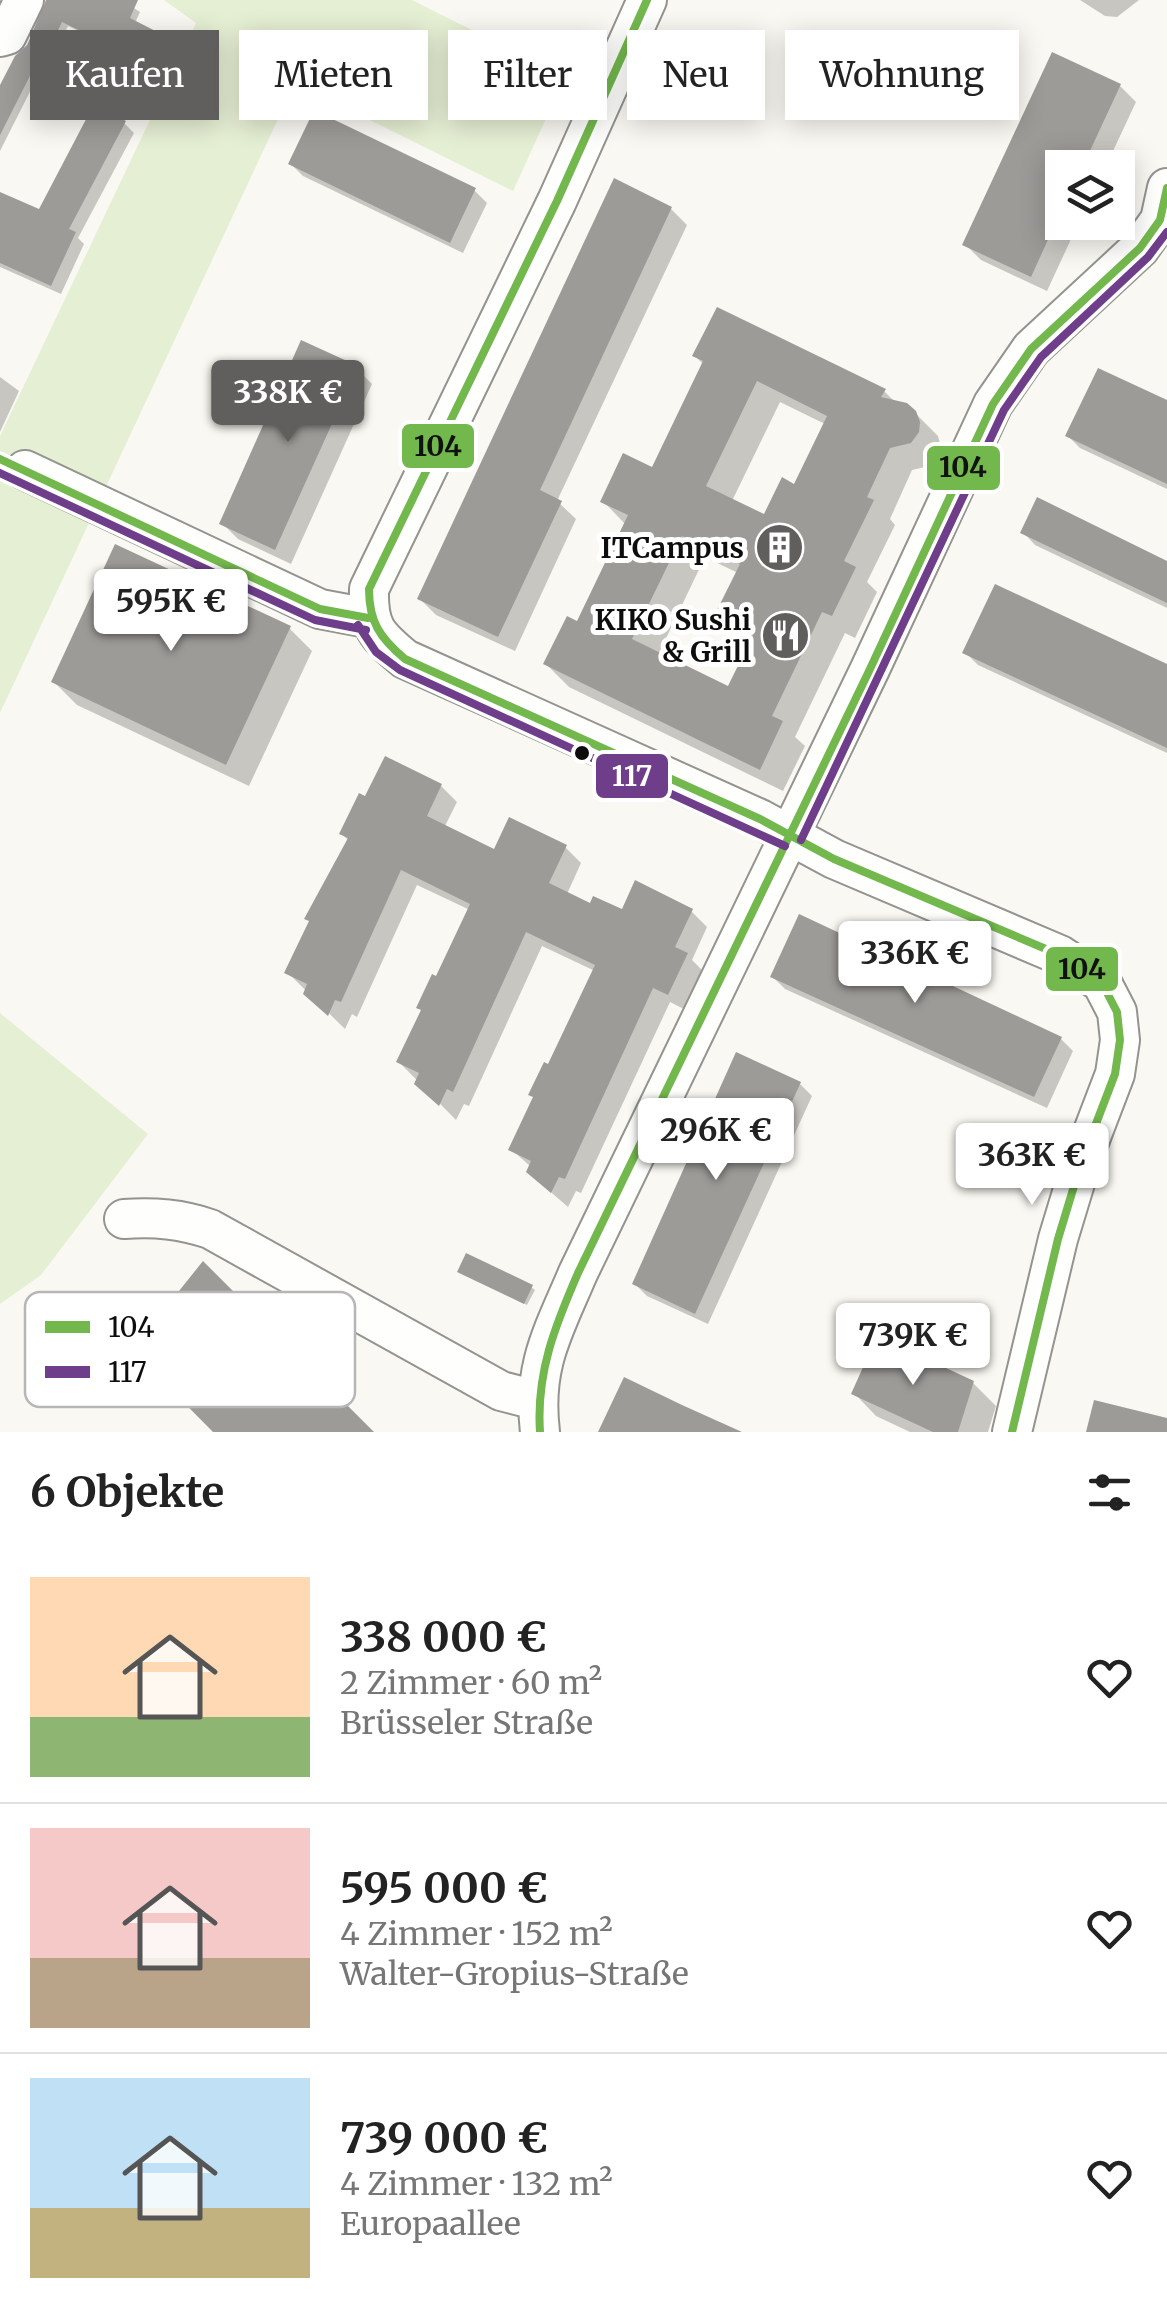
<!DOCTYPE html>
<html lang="de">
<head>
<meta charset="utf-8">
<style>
  body { margin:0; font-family:Merriweather,serif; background:#f2f2f2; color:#222; height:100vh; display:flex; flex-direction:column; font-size:38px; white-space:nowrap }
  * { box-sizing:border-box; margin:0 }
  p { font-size:32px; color:#767676 }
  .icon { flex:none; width:55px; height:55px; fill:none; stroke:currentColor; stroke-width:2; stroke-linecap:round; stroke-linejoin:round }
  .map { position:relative; height:1432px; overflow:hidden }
  .side { display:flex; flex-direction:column; background:#fff; flex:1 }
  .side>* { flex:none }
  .top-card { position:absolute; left:30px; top:30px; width:1108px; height:90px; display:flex; gap:20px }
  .tools { position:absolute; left:1045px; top:150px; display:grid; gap:20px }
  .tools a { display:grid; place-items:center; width:90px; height:90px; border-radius:0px; background:#fff; box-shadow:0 5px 25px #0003; font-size:50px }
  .price { position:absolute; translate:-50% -85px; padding:0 22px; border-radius:10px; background:#fff; color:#222; font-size:32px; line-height:65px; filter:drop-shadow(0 2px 5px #0008) }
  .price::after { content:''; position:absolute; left:50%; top:60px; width:30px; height:22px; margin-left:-15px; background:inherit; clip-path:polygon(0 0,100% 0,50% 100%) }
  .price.active { background:#605f5d; color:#fff }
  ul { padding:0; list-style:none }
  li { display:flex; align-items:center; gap:30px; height:250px; padding:0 30px }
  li+li { border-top:2px solid #e0e0e0 }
  li span { display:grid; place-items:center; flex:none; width:280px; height:200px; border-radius:0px; color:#555 }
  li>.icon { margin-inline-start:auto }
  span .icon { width:120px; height:120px; fill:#fffc; stroke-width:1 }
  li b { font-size:42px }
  h2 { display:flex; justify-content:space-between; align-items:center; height:120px; padding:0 30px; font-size:42px }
  .pill { padding:0 35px; border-radius:0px; background:#fff; box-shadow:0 5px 25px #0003; font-size:35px; line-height:90px }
  .pill.active { background:#605f5d; color:#fff }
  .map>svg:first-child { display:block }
  .green { fill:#e5efd3 }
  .shadow { fill:#0003; fill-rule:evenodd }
  .building { fill:#9d9b98; fill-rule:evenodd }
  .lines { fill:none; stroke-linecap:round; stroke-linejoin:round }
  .minor-casing { stroke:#949390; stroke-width:42 }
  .minor { stroke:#fefefd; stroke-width:38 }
  .bus-1-casing { stroke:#fff; stroke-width:15 }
  .bus-2-casing { stroke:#fff; stroke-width:15 }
  .bus-1 { stroke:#73b84d; stroke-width:8 }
  .bus-2 { stroke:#6e3e8b; stroke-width:8 }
  .bus-dot { fill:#0d0d0d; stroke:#fff; stroke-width:4 }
  .labels { text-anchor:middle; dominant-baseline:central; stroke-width:10; stroke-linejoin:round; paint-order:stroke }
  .poi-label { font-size:28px; font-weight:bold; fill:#0d0d0d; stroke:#fff; text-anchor:end }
  .key { fill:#fff; stroke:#b6b6b6; stroke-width:2.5 }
  .key-label { font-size:28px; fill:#0d0d0d }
  .line-badge { stroke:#fff; stroke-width:4 }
  .badge-label { font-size:28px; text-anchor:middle; font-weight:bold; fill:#fff }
  .pale-badge-label { font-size:28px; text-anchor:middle; font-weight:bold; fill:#111 }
</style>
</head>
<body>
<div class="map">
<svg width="1167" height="1432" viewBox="0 0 1167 1432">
  <rect width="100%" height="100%" fill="#faf8f2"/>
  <path class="green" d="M164,0H412L565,77L513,191L295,83L0,713V436L196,23Z
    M0,1013L148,1134L41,1275L0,1304Z"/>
  <path class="shadow" d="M49,0H122L140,12L135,23L175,47L162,71L68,26L49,67L44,64L0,151V91L29,46Z
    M1080,0H1139L1117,17L1105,16Z
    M1120,86L1136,102L1105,168H1062V222H1079L1047,291L981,260L965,244Z
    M124,123L134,133L78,238L84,244L61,294L0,267V194L40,212Z
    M291,164L475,191L487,203L463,253L303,176Z
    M671,209L687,225L557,501L576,519L515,651L436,615L420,599Z
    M695,356L884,391L896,403L914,412L938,436L941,447V455L934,465L912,470L890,519L895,525L867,582L877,592L855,638L845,633L795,737L805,746L783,791L569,687L546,664L578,624L626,525L603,501L653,470L704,365ZM780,402L825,424L795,487L765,517L732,501ZM705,557L738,573L719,611L742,634L754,640L729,690L658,655Z
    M356,368L372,384L291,564L238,539L222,523Z
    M0,377L19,391L0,432Z
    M1167,403V489L1080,448L1068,436Z
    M1023,532L1167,563V608L1035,545Z
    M289,628L312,651L249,786L77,705L54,682Z
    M966,653L1167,667V753L978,665Z
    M441,786L457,802L444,828L495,852L565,847L581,863L567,894L591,906L623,913L691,911L707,927L692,960L703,971L684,1009L670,1002L581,1193L576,1191L568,1207L545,1187L531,1167L511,1149L595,971L542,946L469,1106L464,1104L456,1120L399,1062L470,910L417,885L357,1017L352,1014L345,1029L287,972L349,841L342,834L367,800Z
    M773,977L1061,1039L1073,1051L1047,1108L785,989Z
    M800,1084L812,1096L708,1324L647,1296L635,1284Z
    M464,1274L531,1287L535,1290L527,1305Z
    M973,1383L996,1406L988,1432H910L876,1416L854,1393Z"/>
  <path class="building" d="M46,0H138L130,18L171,39L156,67L62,22L42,63L38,60L0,135V85L15,56L27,45Z
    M1052,52L1121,84L1082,168H1062V209L1031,277L962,245Z
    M94,104L126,121L69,229L76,232L51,286L0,263V192L39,209Z
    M314,110L476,188L450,243L288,164Z
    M614,178L672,207L540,490L562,501L498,637L417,599Z
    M717,307L886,389L881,397L907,403L916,411L920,422L919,432L911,443L890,448L867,497L874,500L844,561L856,567L832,616L822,612L772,716L783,721L760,770L543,664L567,616L577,621L628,515L600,502L623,453L652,467L703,361L692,356ZM757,381L827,416L794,484L782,477L764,514L706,486ZM682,536L740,564L716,612L755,631L728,686L632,639Z
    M301,340L358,366L275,550L219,524Z
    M1098,368L1167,400V484L1065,436Z
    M1037,497L1167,561V603L1020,533Z
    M115,544L291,626L226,765L51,682Z
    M995,584L1167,664V748L962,653Z
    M385,756L442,784L427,816L494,849L509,817L567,845L549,883L590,903L593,896L622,909L635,880L693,909L675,947L688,953L668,995L653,988L565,1179L559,1177L551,1193L526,1172L531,1161L508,1150L533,1097L528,1095L544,1062L548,1064L595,965L526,932L453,1092L447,1089L439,1106L414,1084L419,1073L396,1062L421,1010L416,1008L432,974L436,976L470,904L401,870L341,1002L335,1000L328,1016L303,994L307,984L284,973L309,921L304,919L348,838L339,834L359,793L365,796Z
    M799,914L1062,1037L1034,1097L770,977Z
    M736,1052L801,1082L695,1314L632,1284Z
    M466,1253L533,1285L524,1304L457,1272Z
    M203,1261L374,1432H213L123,1341L167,1306Z
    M877,1336L974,1381L958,1432H933L851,1394Z
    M624,1377L682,1405L742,1432H598Z
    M1094,1400L1167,1418V1432H1086Z"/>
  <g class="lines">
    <defs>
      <path id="minor" d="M647,0L557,201L369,589C368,627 376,635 405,659L760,819L834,859L1060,955L1102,983L1117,1012L1120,1040L1115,1074L1081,1163L1058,1239L1012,1432
        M0,37L7,35L24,0
        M25,470L320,609L368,618
        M124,1219C155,1217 181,1219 210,1229L501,1391L536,1400
        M540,1432C532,1366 553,1332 578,1273L870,669L993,404L1031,349L1140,248L1160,220L1167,188"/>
    </defs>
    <use href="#minor" class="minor-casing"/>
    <use href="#minor" class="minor"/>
    <defs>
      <path id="bus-1" d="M647,0L557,201L369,589C369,622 380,638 405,659L760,819L834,859L1060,955L1102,983L1117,1012L1120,1040L1115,1074L1081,1163L1058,1239L1012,1432
        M0,459L320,609L368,618
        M540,1432C536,1373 555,1326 578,1273L870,669L993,404L1031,349L1140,248L1160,220L1167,188"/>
      <path id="bus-2" d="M0,473L315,620L366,630
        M358,625L376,652L400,670L785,846
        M801,840L1004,410L1041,357L1148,257L1167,232"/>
    </defs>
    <use href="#bus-1" class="bus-1-casing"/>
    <use href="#bus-2" class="bus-2-casing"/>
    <use href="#bus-1" class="bus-1"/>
    <use href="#bus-2" class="bus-2"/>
  </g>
  <defs>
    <symbol id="building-disc" viewBox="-11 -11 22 22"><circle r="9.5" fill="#605f5d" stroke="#fff"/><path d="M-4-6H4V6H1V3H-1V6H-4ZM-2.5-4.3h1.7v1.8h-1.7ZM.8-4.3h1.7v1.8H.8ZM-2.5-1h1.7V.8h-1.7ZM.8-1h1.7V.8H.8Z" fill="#fff"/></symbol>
    <symbol id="restaurant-disc" viewBox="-11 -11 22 22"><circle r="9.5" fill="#605f5d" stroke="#fff"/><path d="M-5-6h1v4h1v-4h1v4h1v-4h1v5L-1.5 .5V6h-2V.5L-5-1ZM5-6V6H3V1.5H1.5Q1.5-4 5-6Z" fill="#fff"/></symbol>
  </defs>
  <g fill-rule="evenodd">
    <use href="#building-disc" x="752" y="520" width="55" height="55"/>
    <use href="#restaurant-disc" x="758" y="608" width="55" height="55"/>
  </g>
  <circle class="bus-dot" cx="582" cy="753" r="9"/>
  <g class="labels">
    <g class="poi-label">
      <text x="744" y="548">ITCampus</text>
      <text x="751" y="620">KIKO Sushi<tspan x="751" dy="32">&amp; Grill</tspan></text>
    </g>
  </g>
  <rect x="25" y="1292" width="330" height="115" rx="15" class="key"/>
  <rect x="45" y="1321" width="45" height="12" fill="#73b84d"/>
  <rect x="45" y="1366" width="45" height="12" fill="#6e3e8b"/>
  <g class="key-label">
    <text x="108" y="1337">104</text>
    <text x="108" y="1382">117</text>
  </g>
  <g class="line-badge">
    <rect x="400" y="422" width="76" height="48" rx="10" fill="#73b84d"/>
    <rect x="925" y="444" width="77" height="48" rx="10" fill="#73b84d"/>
    <rect x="594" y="752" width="76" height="48" rx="10" fill="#6e3e8b"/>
    <rect x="1044" y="945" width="76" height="48" rx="10" fill="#73b84d"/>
  </g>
  <g class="badge-label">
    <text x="632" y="786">117</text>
  </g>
  <g class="pale-badge-label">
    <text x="438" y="456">104</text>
    <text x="963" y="477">104</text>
    <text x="1082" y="979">104</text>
  </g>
</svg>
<div class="tools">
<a><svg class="icon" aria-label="layers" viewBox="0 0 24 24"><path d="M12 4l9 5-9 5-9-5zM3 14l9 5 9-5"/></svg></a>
</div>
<b class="price active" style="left:288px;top:445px">338K €</b>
<b class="price" style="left:171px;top:654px">595K €</b>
<b class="price" style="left:915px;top:1006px">336K €</b>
<b class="price" style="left:716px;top:1183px">296K €</b>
<b class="price" style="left:1032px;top:1208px">363K €</b>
<b class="price" style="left:913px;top:1388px">739K €</b>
<div class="top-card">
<a class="pill active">Kaufen</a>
<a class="pill">Mieten</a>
<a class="pill">Filter</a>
<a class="pill">Neu</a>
<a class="pill">Wohnung</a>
</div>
</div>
<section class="side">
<h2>6 Objekte<svg class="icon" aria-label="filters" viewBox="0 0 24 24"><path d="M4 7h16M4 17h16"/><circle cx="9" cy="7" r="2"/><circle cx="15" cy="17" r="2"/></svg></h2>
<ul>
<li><span style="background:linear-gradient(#ffd9b3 70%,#8fb573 0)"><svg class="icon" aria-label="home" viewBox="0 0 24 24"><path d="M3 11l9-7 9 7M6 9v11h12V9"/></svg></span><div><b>338 000 €</b><p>2 Zimmer · 60 m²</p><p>Brüsseler Straße</p></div><svg class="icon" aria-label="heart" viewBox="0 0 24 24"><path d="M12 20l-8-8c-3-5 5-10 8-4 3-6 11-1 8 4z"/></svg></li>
<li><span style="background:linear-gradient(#f6c9c9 65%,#b9a48a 0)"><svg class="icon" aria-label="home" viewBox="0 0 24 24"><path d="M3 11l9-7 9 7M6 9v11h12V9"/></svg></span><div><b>595 000 €</b><p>4 Zimmer · 152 m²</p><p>Walter-Gropius-Straße</p></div><svg class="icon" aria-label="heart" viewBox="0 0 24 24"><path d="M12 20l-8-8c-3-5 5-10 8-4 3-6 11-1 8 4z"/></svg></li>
<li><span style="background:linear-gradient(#bfe0f5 65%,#c2b280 0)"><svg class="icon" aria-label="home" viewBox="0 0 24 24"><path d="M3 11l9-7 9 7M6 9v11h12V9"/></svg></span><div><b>739 000 €</b><p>4 Zimmer · 132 m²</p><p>Europaallee</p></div><svg class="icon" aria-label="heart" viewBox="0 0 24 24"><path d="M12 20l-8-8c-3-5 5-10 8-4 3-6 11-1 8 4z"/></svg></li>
</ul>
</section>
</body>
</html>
